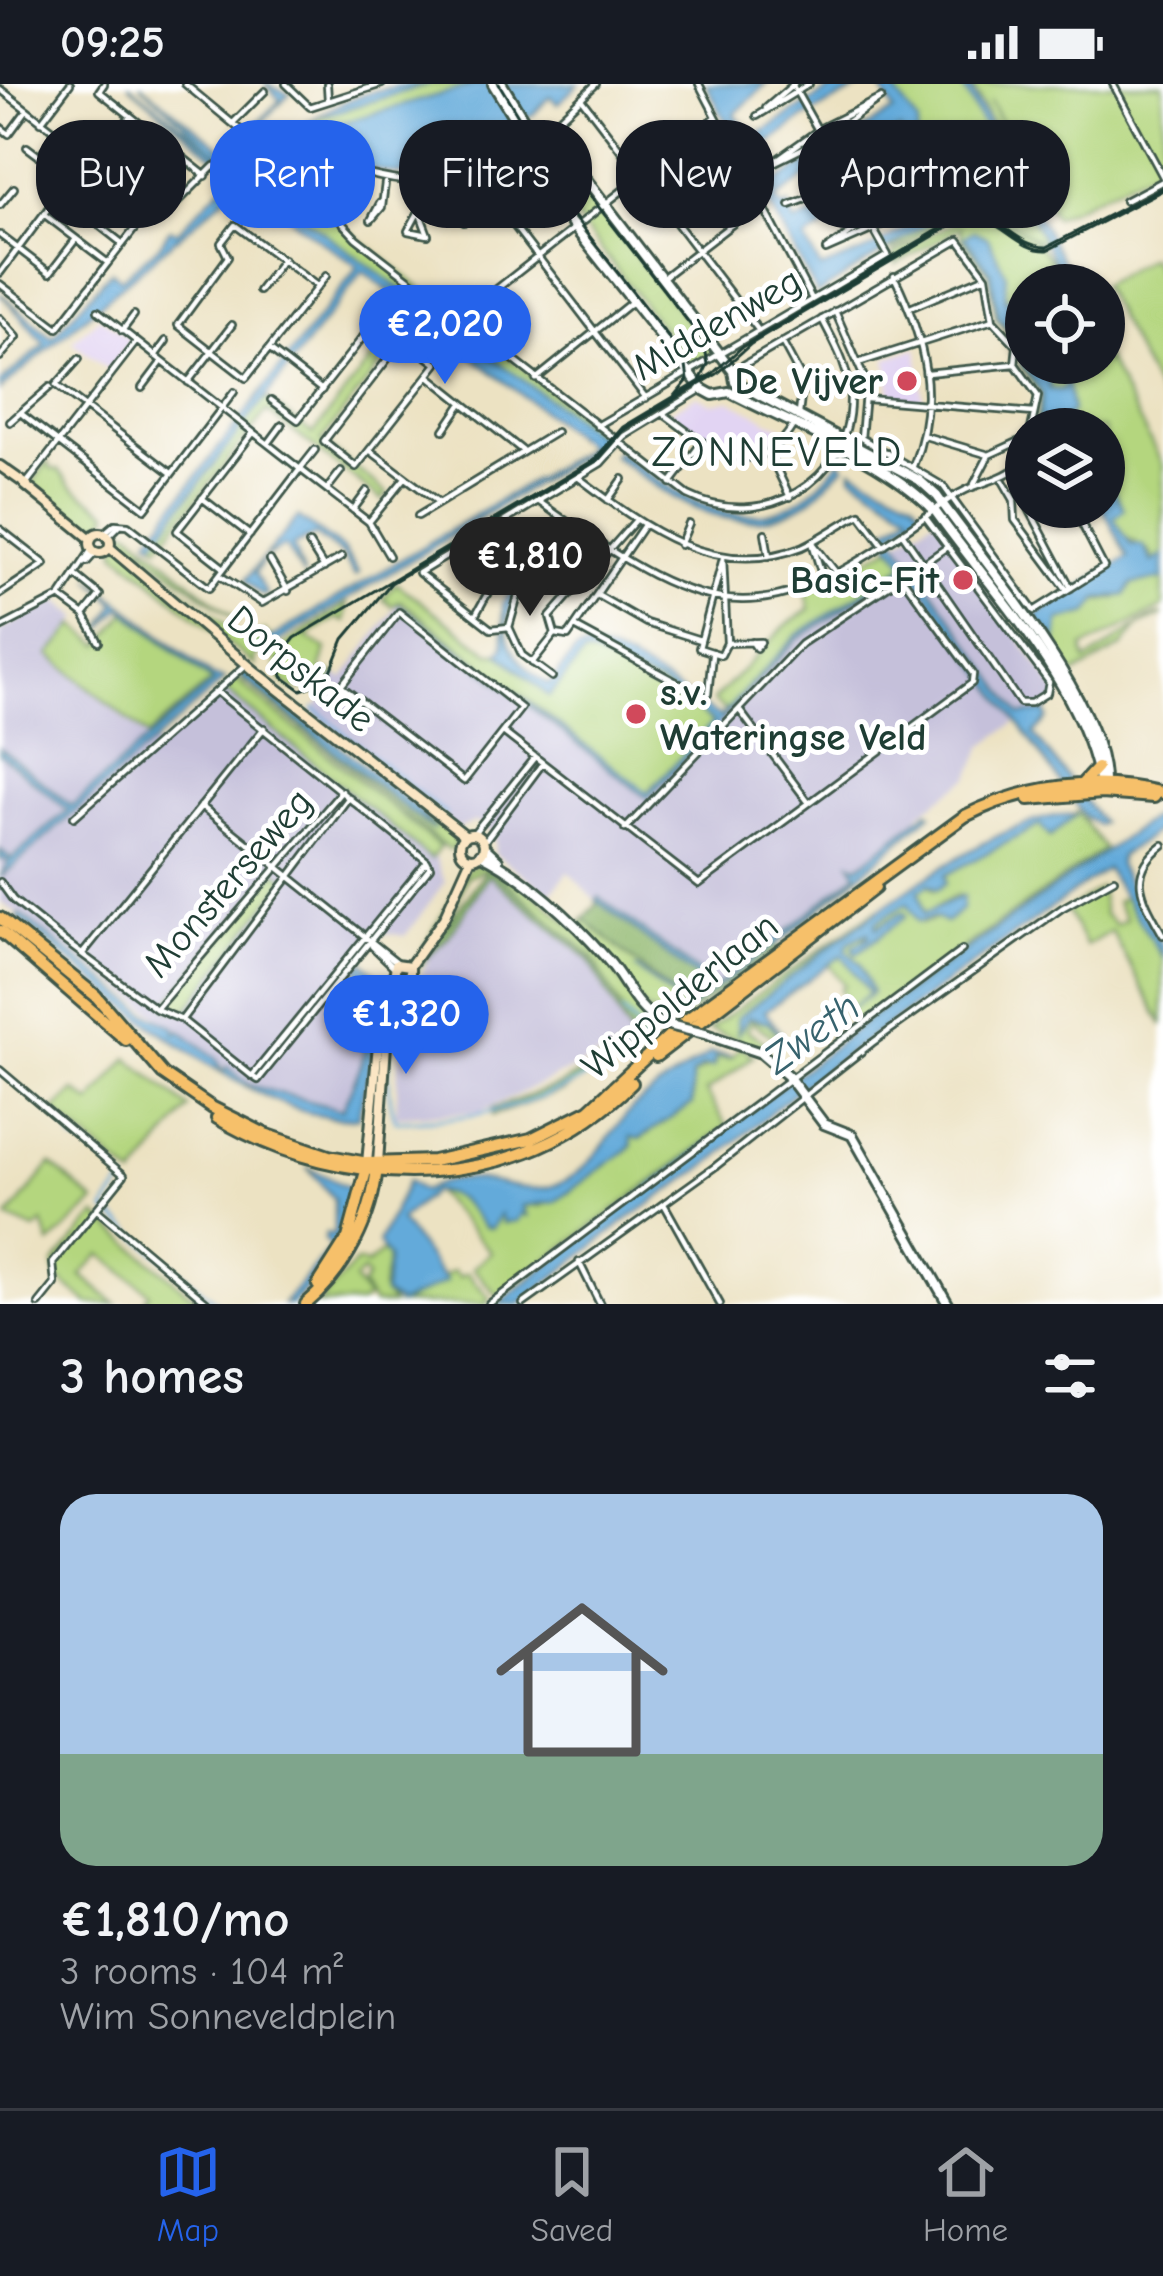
<!DOCTYPE html>
<html lang="en">
<head>
<meta charset="utf-8">
<style>
  body { margin:0; font-family:"Comic Neue",sans-serif; background:#20242c; color:#f1f3f6; height:100vh; display:flex; flex-direction:column; font-size:45px; white-space:nowrap }
  * { box-sizing:border-box; margin:0 }
  p { font-size:39px; color:#9ea1a6 }
  .icon { flex:none; width:66px; height:66px; fill:none; stroke:currentColor; stroke-width:2; stroke-linecap:round; stroke-linejoin:round }
  .map { position:relative; height:1220px; overflow:hidden }
  .sheet { display:flex; flex-direction:column; background:#171b24; flex:1 }
  .sheet>* { flex:none }
  .top-card { position:absolute; left:36px; top:36px; width:1092px; height:108px; display:flex; gap:24px }
  .fabs { position:absolute; left:1005px; top:180px; display:grid; gap:24px }
  .fabs a { display:grid; place-items:center; width:120px; height:120px; border-radius:50%; background:#171b24; box-shadow:0 3px 9px #0004; font-size:60px }
  .price { position:absolute; translate:-50% -102px; padding:0 27px; border-radius:42px; background:#2563eb; color:#fff; font-size:39px; line-height:78px; filter:drop-shadow(0 3px 6px #0008) }
  .price::after { content:''; position:absolute; left:50%; top:72px; width:36px; height:27px; margin-left:-18px; background:inherit; clip-path:polygon(0 0,100% 0,50% 100%) }
  .price.selected { background:#222; color:#fff }
  ul { padding:0; list-style:none }
  li { display:grid; align-content:center; gap:24px; height:636px; padding:0 60px }
  li+li { border-top:3px solid #363941 }
  li span { display:grid; place-items:center; height:372px; border-radius:36px; color:#555 }
  li>.icon { margin-inline-start:auto }
  span .icon { width:216px; height:216px; fill:#fffc; stroke-width:1 }
  li b { font-size:51px }
  h2 { display:flex; justify-content:space-between; align-items:center; height:144px; padding:0 60px; font-size:51px }
  .chip { padding:0 42px; border-radius:48px; background:#171b24; box-shadow:0 3px 9px #0004; font-size:42px; line-height:108px }
  .chip.selected { background:#2563eb; color:#fff }
  .status { display:flex; justify-content:space-between; align-items:center; height:84px; padding:0 60px; background:#171b24; direction:ltr }
  .status svg { height:33px; fill:currentColor }
  .dock { display:flex; justify-content:space-around; align-items:center; height:168px; border-top:3px solid #363941; background:#171b24; font-size:33px; color:#9ea1a6 }
  .dock a { display:grid; justify-items:center; gap:6px }
  .dock .selected { color:#2563eb }
  .map>svg:first-child { display:block }
  .built { fill:#e2d4f3 }
  .industrial { fill:#c5c0da }
  .green { fill:#b4d67e; stroke:#6a8a59; stroke-width:3 }
  .forest { fill:#8fb76d; stroke:#577a50; stroke-width:3 }
  .water { fill:#64aada; stroke:#427487; stroke-width:3; fill-rule:evenodd }
  .lines { fill:none; stroke-linecap:round; stroke-linejoin:round }
  .stream { stroke:#64aada; stroke-width:3 }
  .minor-casing { stroke:#3e5649; stroke-width:10 }
  .tertiary-casing { stroke:#3e5649; stroke-width:14 }
  .secondary-casing { stroke:#3e5649; stroke-width:14 }
  .primary-casing { stroke:#3e5649; stroke-width:16 }
  .minor { stroke:#fff; stroke-width:4.5 }
  .tertiary { stroke:#fff; stroke-width:8 }
  .secondary { stroke:#fbe6c4; stroke-width:8 }
  .primary { stroke:#f6c06b; stroke-width:10 }
  .tram { stroke:#1f3d34; stroke-width:3 }
  .tertiary-bridge-casing { stroke:#3e5649; stroke-width:14; stroke-linecap:butt }
  .tertiary-bridge { stroke:#fff; stroke-width:8 }
  .poi-dot { fill:#d1495b; stroke:#fff; stroke-width:4.5 }
  .labels { text-anchor:middle; dominant-baseline:central; stroke-width:10; stroke-linejoin:round; paint-order:stroke }
  .street-label { font-size:39px; fill:#1f3d34; stroke:#fff }
  .poi-label { font-size:39px; font-weight:bold; fill:#1f3d34; stroke:#fff; text-anchor:end }
  .neighbourhood-label { font-size:42px; letter-spacing:3px; fill:#1f3d34; stroke:#fff }
  .water-label { font-size:42px; font-style:italic; fill:#37636e; stroke:#fff }
</style>
</head>
<body>
<div class="status"><b>09:25</b><svg viewBox="0 0 49 12"><path d="M0 12V9h3v3zM5 12V6h3v6zM10 12V3h3v9zM15 12V0h3v12zM26 1h20v11H26zM47 4h2v5h-2z"/></svg></div>
<div class="map">
<svg width="1163" height="1220" viewBox="0 0 1163 1220">
  <rect width="100%" height="100%" fill="#fff"/>
  <filter id="ink" filterUnits="userSpaceOnUse"><feTurbulence type="fractalNoise" baseFrequency=".00833" numOctaves="2"/><feDisplacementMap in="SourceGraphic" scale="24" xChannelSelector="R" yChannelSelector="G"/><feConvolveMatrix kernelMatrix="1 2 1 2 8 2 1 2 1" color-interpolation-filters="sRGB"/></filter>
  <filter id="wash" filterUnits="userSpaceOnUse"><feTurbulence type="fractalNoise" baseFrequency=".004" numOctaves="4" result="noise"/><feDisplacementMap in="SourceGraphic" scale="48" xChannelSelector="R" yChannelSelector="G"/><feGaussianBlur stdDeviation="2.7" result="paint"/><feColorMatrix in="noise" values="0 0 0 0 0 0 0 0 0 0 0 0 0 0 0 0 0 1.4 0 .05"/><feComposite in="paint" operator="in"/></filter>
  <g filter="url(#wash)">
    <rect width="100%" height="100%" fill="#ece2c2"/>
    <path class="built" d="M100,233L131,256L108,286L72,258Z
      M918,264L923,317L891,314L887,274Z
      M696,312L713,319L730,316L785,345L779,356L754,368L726,367L668,329Z"/>
    <path class="industrial" d="M936,433L1062,616L1027,641L898,457Z
      M908,483L1018,637L983,662L970,693L924,726L851,799L716,902L600,813L596,816L568,788L550,810L495,770L494,750L476,737L458,745L312,629L326,611L321,606L336,590L343,595L398,520L648,715L797,556Z
      M58,516L79,534L50,573L157,662L223,606L436,775L445,798L405,852L384,849L355,887L374,904L359,991L342,1029L248,1002L94,882L0,818V547Z
      M488,784L593,875L641,953L480,1028L396,1032L400,934L430,872Z"/>
    <path class="green" d="M430,0H477L337,40L270,89V113L276,120L248,93L321,32Z
      M886,0H962L1044,158C1024,155 1013,136 995,129C956,113 922,157 890,167L950,116Z
      M971,0H1163V80L1054,133L990,17L1008,55L1002,58Z
      M529,42L550,50L569,86L714,271L693,284L551,101L547,103L521,73L520,48Z
      M310,116L608,353L605,357L297,129Z
      M974,128C1016,130 1049,168 1067,201H1026V279H1104V270L1163,381V471L1156,479L1148,466L1118,449L1112,434L1123,424L1104,391V345H1034L1041,311L1020,283L1018,260L996,235L989,190L961,154V143L896,180L893,171Z
      M1150,173L1163,197V319L1101,201Z
      M391,250L399,257L321,357L387,409L382,416L267,327L159,462L154,458L265,314L313,350Z
      M48,377L51,385L59,386L70,401L109,428L105,438L88,443L31,401Z
      M129,446L239,538L146,469V462L140,465L142,473L247,558L264,547L271,554L255,565V581L116,468L118,448Z
      M892,462L906,479L796,552L726,628L713,617L785,542L810,525L806,508Z
      M1163,495V523L1083,564L1086,577C1112,564 1140,533 1163,531L1138,542L1123,562L1072,592H1065L1030,538L1046,543L1056,556L1059,537L1089,529L1094,518L1116,514L1132,500Z
      M396,499L490,569H499L549,612L584,570L593,571L681,612L714,640L646,709L401,517L392,522L383,515Z
      M347,520L345,538L337,534L306,553L326,565L320,587L336,590L321,606L292,605L281,595L273,569Z
      M126,528L211,597L148,652L50,571L75,541L101,561Z
      M239,592L429,744H435L419,726L455,753V765H447Z
      M235,595L440,763L431,775L225,606Z
      M1077,728L1104,765L855,941L842,925L848,920L840,905L844,901L829,880L843,871L871,911L860,880L846,866L848,859L868,848L857,869L905,832L902,828L876,844V838L906,819L922,839L939,834L959,810L924,830L919,807L929,800L934,806L946,799L945,791L1040,741L1050,753Z
      M483,779C531,802 586,850 618,893C635,917 639,933 669,944L647,955L622,927L592,873L489,783L468,792L449,836L416,887L414,881L468,784Z
      M277,787L286,795L186,927L168,925V918Z
      M1100,804L1104,830L1116,841L1126,835L1116,818L1127,812L1163,874V941L1111,847L1086,862L1066,826Z
      M876,826L880,829L737,934L768,938L778,951L783,949L776,955L752,938L747,946L766,959L761,965L709,945Z
      M584,835L680,917L705,900L713,906L689,925L775,861L778,865L677,939L646,927L579,841Z
      M741,962L754,972L706,1008L727,1042L498,1212L473,1184L491,1168L434,1107L456,1112L491,1144L500,1131L508,1137L523,1128L528,1132L522,1122H541L567,1110L632,1062L631,1053L640,1055L692,1020V991L715,980V974H731Z
      M128,974L189,1024L134,1094L54,1027L75,1007L91,1019Z
      M51,1080L95,1118L50,1160L43,1139L35,1146L8,1134Z
      M96,1131L202,1220H142L150,1209L101,1170L81,1191L116,1220H89L56,1193L54,1180Z
      M383,1167L388,1174L382,1205L392,1220H373L362,1202L367,1194L363,1188L354,1196L367,1215L359,1220H318L356,1178L367,1181Z
      M453,1187L460,1193L467,1189L490,1214L487,1220H399Z"/>
    <path class="forest" d="M488,783L592,873L622,927L647,954L563,1007L493,1031L492,1025L560,1001L633,957L589,876L489,791L448,853L420,881Z
      M598,818L705,900L681,917L584,835Z"/>
    <path class="water" d="M128,0L223,74L140,0L228,69L280,16L265,0L289,10L226,75L244,91C301,40 349,0 430,0L318,33L0,306V299L45,260L0,209L52,254L111,187L121,195L160,161L170,145L177,148L226,98L231,102L240,95Z
      M477,0H579L557,20L550,12L534,30L511,39L504,59L499,55L484,64L489,72L429,90H397L310,72L296,85V99L310,116L298,129L605,357L258,570L254,565L271,554L588,363L363,187L154,458L149,454L358,183C334,162 257,126 270,89L337,40Z
      M706,0H766L735,30L753,54L839,0H868L804,34L755,70L775,99L894,27L879,0H890L918,39L917,54L940,79L944,100L957,107L973,102L977,108L988,95L1000,117L966,115L817,210ZM900,46L917,78L865,111L794,139L789,121L783,124L776,115L823,82ZM924,91L941,123L873,164L821,185L805,156L867,117Z
      M961,0H967L1075,201H1067Z
      M974,147L988,154L1006,190L1005,216L1017,214L1026,235L1017,239L1026,255V279H1053L1049,305L1062,306L1067,298L1072,327L1063,337L1068,345H1037L1043,310L1022,280L1023,261L998,233L991,188L964,152Z
      M617,367C692,423 769,473 840,376L845,382C835,390 824,405 812,414C740,467 672,415 613,372Z
      M852,385L913,415L922,426L892,449L1021,631L1046,628L1048,635L1034,650L1102,739L1098,741L1085,733L908,483L797,556L648,715L398,520L648,709L713,638L660,600L593,571L584,570L549,612L499,569L504,562L503,519L528,482L492,450L496,447L533,476L534,485C493,533 499,569 549,601L576,567C609,551 691,617 720,633L796,552L906,480L883,448L910,428L852,391Z
      M1106,392L1124,425L1114,434L1131,461H1143L1152,478L1163,471V495L1132,500L1125,511L1098,515L1089,529L1059,537L1057,558L1046,543L1037,542V530L1128,473L1102,423Z
      M298,433L343,465L359,489L355,492L342,471L315,451L293,462L304,493L285,462L266,473L255,489L267,511H261L245,496Z
      M90,494L212,592L225,595L0,794L9,777L0,775V766L12,775L68,726L0,670V664L72,722L213,598L121,523L99,549L116,520Z
      M245,586L419,726L434,746L240,591Z
      M1163,726V743L1120,772L1118,781L1163,863V874L1106,785L803,1001L709,1080L628,1135L520,1220H498L864,939Z
      M928,727L931,730L790,850L689,925L684,923L635,884L688,923L712,905L596,816L599,813L716,902L770,861L757,849L773,856L780,853L857,789L851,779L859,782Z
      M1076,731L1050,753L1040,741L945,791L946,799L938,805L929,800L919,807L924,830L963,812L962,825L946,839L934,833L918,838L907,819L876,838V844L903,828L906,832L856,870L853,863L869,853L868,848L848,859L846,866L860,880L872,909L849,926L869,909L842,871L765,927L781,950L768,938L749,933L738,949L737,934C809,881 991,724 1076,731Z
      M20,830L147,929L175,943V949L180,946L216,974L222,987L227,983L249,1001L342,1026L361,981L377,906L356,885L364,878L388,901L358,1033C265,1050 88,890 17,834Z
      M710,969L732,972L715,973L713,983L703,982L692,991V1020L639,1055L631,1053L632,1062L555,1118L522,1122L528,1133L523,1128L517,1137L503,1139L500,1131L492,1144L484,1143C467,1126 466,1111 433,1107L400,1136L446,1198L399,1220L384,1210L388,1174L378,1159L408,1097L423,1107C474,1078 509,1112 549,1103C586,1095 606,1054 628,1029C650,1006 685,988 710,969Z
      M307,1083L353,1106C358,1148 319,1191 292,1220H283L331,1163L324,1156L326,1149L334,1151V1115Z"/>
    <g class="lines">
      <path class="stream" d="M314,625L446,731
        M408,910C388,942 383,1003 396,1037C492,1037 570,1012 648,955L622,928
        M71,1053L78,1059
        M125,1096L105,1126L219,1220"/>
    </g>
  </g>
  <g filter="url(#ink)">
    <g class="lines">
      <defs>
        <path id="minor" d="M104,0L99,7L206,92
          M185,0L255,58
          M286,0L310,23L382,0
          M327,0L328,16
          M699,0L812,215
          M1113,0L1163,93
          M0,5L87,72
          M581,14L759,247
          M881,14L826,53L769,81L821,44Z
          M766,24L794,0
          M757,32L809,0
          M130,33L97,71L163,133L214,82L228,93
          M41,38L70,0
          M233,39L265,7
          M0,43L9,50L26,27
          M547,46L596,0
          M118,52L138,67
          M249,61L258,50
          M27,63L39,72L56,50
          M517,70C441,114 399,99 319,77L303,84V97L356,154L688,411C761,448 850,399 850,315C850,285 835,260 822,235
          M481,88L492,113L646,314
          M452,97L455,122L464,138
          M419,101V127L428,151L408,147L419,127
          M929,106L931,110L876,144L826,166L871,135Z
          M62,112L123,160
          M1125,117L1163,97
          M457,118L464,138
          M0,121L14,104
          M790,121L851,98L905,65
          M371,136L382,123L385,99
          M371,136L380,119
          M0,151L50,189L76,155
          M108,179L151,124
          M0,189L87,72
          M894,192C925,255 940,315 913,382
          M661,195L761,118
          M0,200L58,244L108,179L45,131
          M317,202L235,141L221,159L228,173L178,241L246,294L326,192
          M259,207L283,175
          M910,224L986,192
          M98,227L300,385L209,504L128,441L115,440L103,450
          M835,227L866,298L861,354L943,402L1034,527L1104,483L1073,423
          M461,233L716,33
          M0,234L17,253L0,273
          M122,247L134,231
          M782,258L803,297L799,330
          M269,265L322,306
          M155,272L166,257
          M79,275L56,301L170,388
          M861,278L993,236
          M733,287L959,156L986,192L993,236L1017,262L1015,280L1038,312L1031,345
          M927,289L1015,280
          M429,292L523,367
          M536,295L634,216
          M188,298L232,241
          M142,304L160,280
          M867,315L1034,329
          M271,316L298,336L377,235L437,280L356,383L324,357L403,255
          M664,330C706,362 756,405 794,340
          M23,331L145,425L234,308
          M10,338L50,303
          M597,342L888,171L792,0
          M444,346L461,321
          M925,352L989,371
          M268,360L282,341
          M315,366L300,385L369,438L405,394
          M372,368L438,418
          M769,369L790,413
          M579,394C645,444 715,497 802,463C822,454 840,440 860,430L884,462
          M1003,397L1014,416L1015,436L1067,506
          M671,399L700,361
          M26,400L136,258
          M974,400L989,371L1026,354
          M327,405L341,387
          M202,414L250,451
          M608,416L623,395
          M538,417C719,547 765,551 947,417C975,396 999,401 1026,376
          M1028,423L1071,504
          M353,426L367,407
          M418,432L556,348
          M369,438L389,472
          M498,441L580,500
          M0,445L45,480L0,510
          M765,449L769,472
          M903,450L1020,619H1031L1047,609L1049,598L926,434
          M108,453L119,442
          M812,458L838,491
          M812,458L824,498
          M309,460L324,484
          M471,460L514,493
          M680,461L689,440
          M723,474L727,559L721,571L699,564Z
          M270,476L288,507
          M549,477L518,512L509,543L522,571L552,593
          M87,478L96,468
          M924,479L947,463
          M224,484L177,447L253,349
          M219,491L262,519L342,473
          M78,493L100,511L84,531
          M597,511L646,539L700,556
          M61,514L84,531L99,558
          M399,528L521,624L464,697L341,602Z
          M475,532L501,485
          M509,543L491,545L419,489L601,379L625,352L702,305
          M575,543L702,612L708,610L712,571
          M0,544L60,513L92,465
          M555,550L550,533L636,436
          M727,559L761,558L756,564L752,558
          M532,579L555,550L568,552L644,441
          M217,608L427,777L430,783L258,996L252,992L427,777
          M740,627L809,719
          M503,648L699,800L972,599L973,590L902,493L801,560L625,745
          M201,722L398,879
          M74,733L247,580
          M473,750L534,674
          M484,758L542,680
          M1163,761C1125,790 1143,815 1163,851
          M0,798L13,816L63,856L156,925L182,936L252,992
          M372,862L394,883
          M84,868L264,644
          M156,925L342,707
          M183,934L349,713
          M0,986L124,1091L53,1179L55,1200L39,1220
          M664,1120L720,1220
          M96,1125L209,1220
          M579,1178L600,1220
          M489,1220L962,866
          M523,1220L716,1082L872,959L1062,824L1114,795"/>
        <path id="tertiary" d="M493,0L517,39L518,72L702,305L713,311L729,308C796,343 881,373 935,427C994,510 1082,598 1100,701
          M502,0L524,36L553,52L733,287L735,298L919,396L937,412C985,480 1107,620 1104,701
          M484,763L498,776
          M480,770C525,792 573,836 606,874C627,897 632,922 661,939
          M705,950L761,969L788,992L824,1040L852,1051L948,1220"/>
        <path id="secondary" d="M0,382L27,401
          M25,401L91,455
          M90 459a10 10 0 1 1 20 0a10 10 0 1 1-20 0Z
          M109,463L256,588L466,752
          M460 762a12 12 0 1 1 24 0a12 12 0 1 1-24 0Z
          M410,882L396,880L394,893L410,894V882L444,834L471,774
          M367,1079L378,960L395,895
          M378,1079L388,931"/>
        <path id="primary" d="M1083,699L1097,684
          M1029,715L1102,709L1154,713
          M0,834L96,912L163,990L211,1023L265,1050L329,1072L368,1079L433,1077L531,1055L589,1026L686,936L965,732C1027,701 1096,692 1163,709
          M0,847L126,956
          M656,972L875,804
          M217,1034C345,1111 522,1111 632,999
          M318,1201L348,1154L366,1087
          M306,1220C346,1186 372,1135 377,1083"/>
      </defs>
      <use href="#minor" class="minor-casing"/>
      <use href="#tertiary" class="tertiary-casing"/>
      <use href="#secondary" class="secondary-casing"/>
      <use href="#primary" class="primary-casing"/>
      <use href="#minor" class="minor"/>
      <use href="#tertiary" class="tertiary"/>
      <use href="#secondary" class="secondary"/>
      <use href="#primary" class="primary"/>
      <path class="tram" d="M499,0L528,48L565,80L704,258L708,280L699,299
        M523,47L545,95L685,275L688,296L675,312
        M1163,103L1047,163C1008,162 997,116 953,137L742,263L712,290L623,343L594,376L295,554L280,573L283,593L301,606L327,597L344,555L391,499L598,376L625,345L717,290L751,260L959,137C1000,125 1012,167 1048,166L1163,106"/>
      <defs>
        <path id="tertiary-bridge" d="M661,939L705,950"/>
      </defs>
      <use href="#tertiary-bridge" class="tertiary-bridge-casing"/>
      <use href="#tertiary-bridge" class="tertiary-bridge"/>
    </g>
  </g>
  <g class="poi-dot">
    <circle cx="907" cy="297" r="12"/>
    <circle cx="963" cy="496" r="12"/>
    <circle cx="636" cy="630" r="12"/>
  </g>
  <g class="labels">
    <g class="street-label">
      <text transform="translate(717 240) rotate(-30)">Middenweg</text>
      <text transform="translate(301 585) rotate(39)">Dorpskade</text>
      <text transform="translate(228 799) rotate(-49)">Monsterseweg</text>
      <text transform="translate(680 912) rotate(-39)">Wippolderlaan</text>
    </g>
    <g class="poi-label">
      <text x="883" y="297">De Vijver</text>
      <text x="939" y="496">Basic-Fit</text>
      <text x="660" y="608" text-anchor="start">s.v.<tspan x="660" dy="45">Wateringse Veld</tspan></text>
    </g>
    <g class="neighbourhood-label">
      <text x="778" y="368">ZONNEVELD</text>
    </g>
    <g class="water-label">
      <text transform="translate(812 949) rotate(-36)">Zweth</text>
    </g>
  </g>
</svg>
<div class="fabs">
<a><svg class="icon" aria-label="locate" viewBox="0 0 24 24"><circle cx="12" cy="12" r="6"/><path d="M12 2v4M12 18v4M2 12h4M18 12h4"/></svg></a>
<a><svg class="icon" aria-label="layers" viewBox="0 0 24 24"><path d="M12 4l9 5-9 5-9-5zM3 14l9 5 9-5"/></svg></a>
</div>
<b class="price" style="left:445px;top:303px">€2,020</b>
<b class="price selected" style="left:530px;top:535px">€1,810</b>
<b class="price" style="left:406px;top:993px">€1,320</b>
<div class="top-card">
<a class="chip">Buy</a>
<a class="chip selected">Rent</a>
<a class="chip">Filters</a>
<a class="chip">New</a>
<a class="chip">Apartment</a>
</div>
</div>
<section class="sheet">
<h2>3 homes<svg class="icon" aria-label="filters" viewBox="0 0 24 24"><path d="M4 7h16M4 17h16"/><circle cx="9" cy="7" r="2"/><circle cx="15" cy="17" r="2"/></svg></h2>
<ul>
<li><span style="background:linear-gradient(#a9c7e8 70%,#7fa58c 0)"><svg class="icon" aria-label="home" viewBox="0 0 24 24"><path d="M3 11l9-7 9 7M6 9v11h12V9"/></svg></span><div><b>€1,810/mo</b><p>3 rooms · 104 m²</p><p>Wim Sonneveldplein</p></div></li>
</ul>
</section>
<nav class="dock">
<a class="selected"><svg class="icon" aria-label="map" viewBox="0 0 24 24"><path d="M3 6l6-2 6 2 6-2v14l-6 2-6-2-6 2zM9 4v14M15 6v14"/></svg>Map</a>
<a><svg class="icon" aria-label="saved" viewBox="0 0 24 24"><path d="M7 4h10v16l-5-4-5 4z"/></svg>Saved</a>
<a><svg class="icon" aria-label="home" viewBox="0 0 24 24"><path d="M3 11l9-7 9 7M6 9v11h12V9"/></svg>Home</a>
</nav>
</body>
</html>
